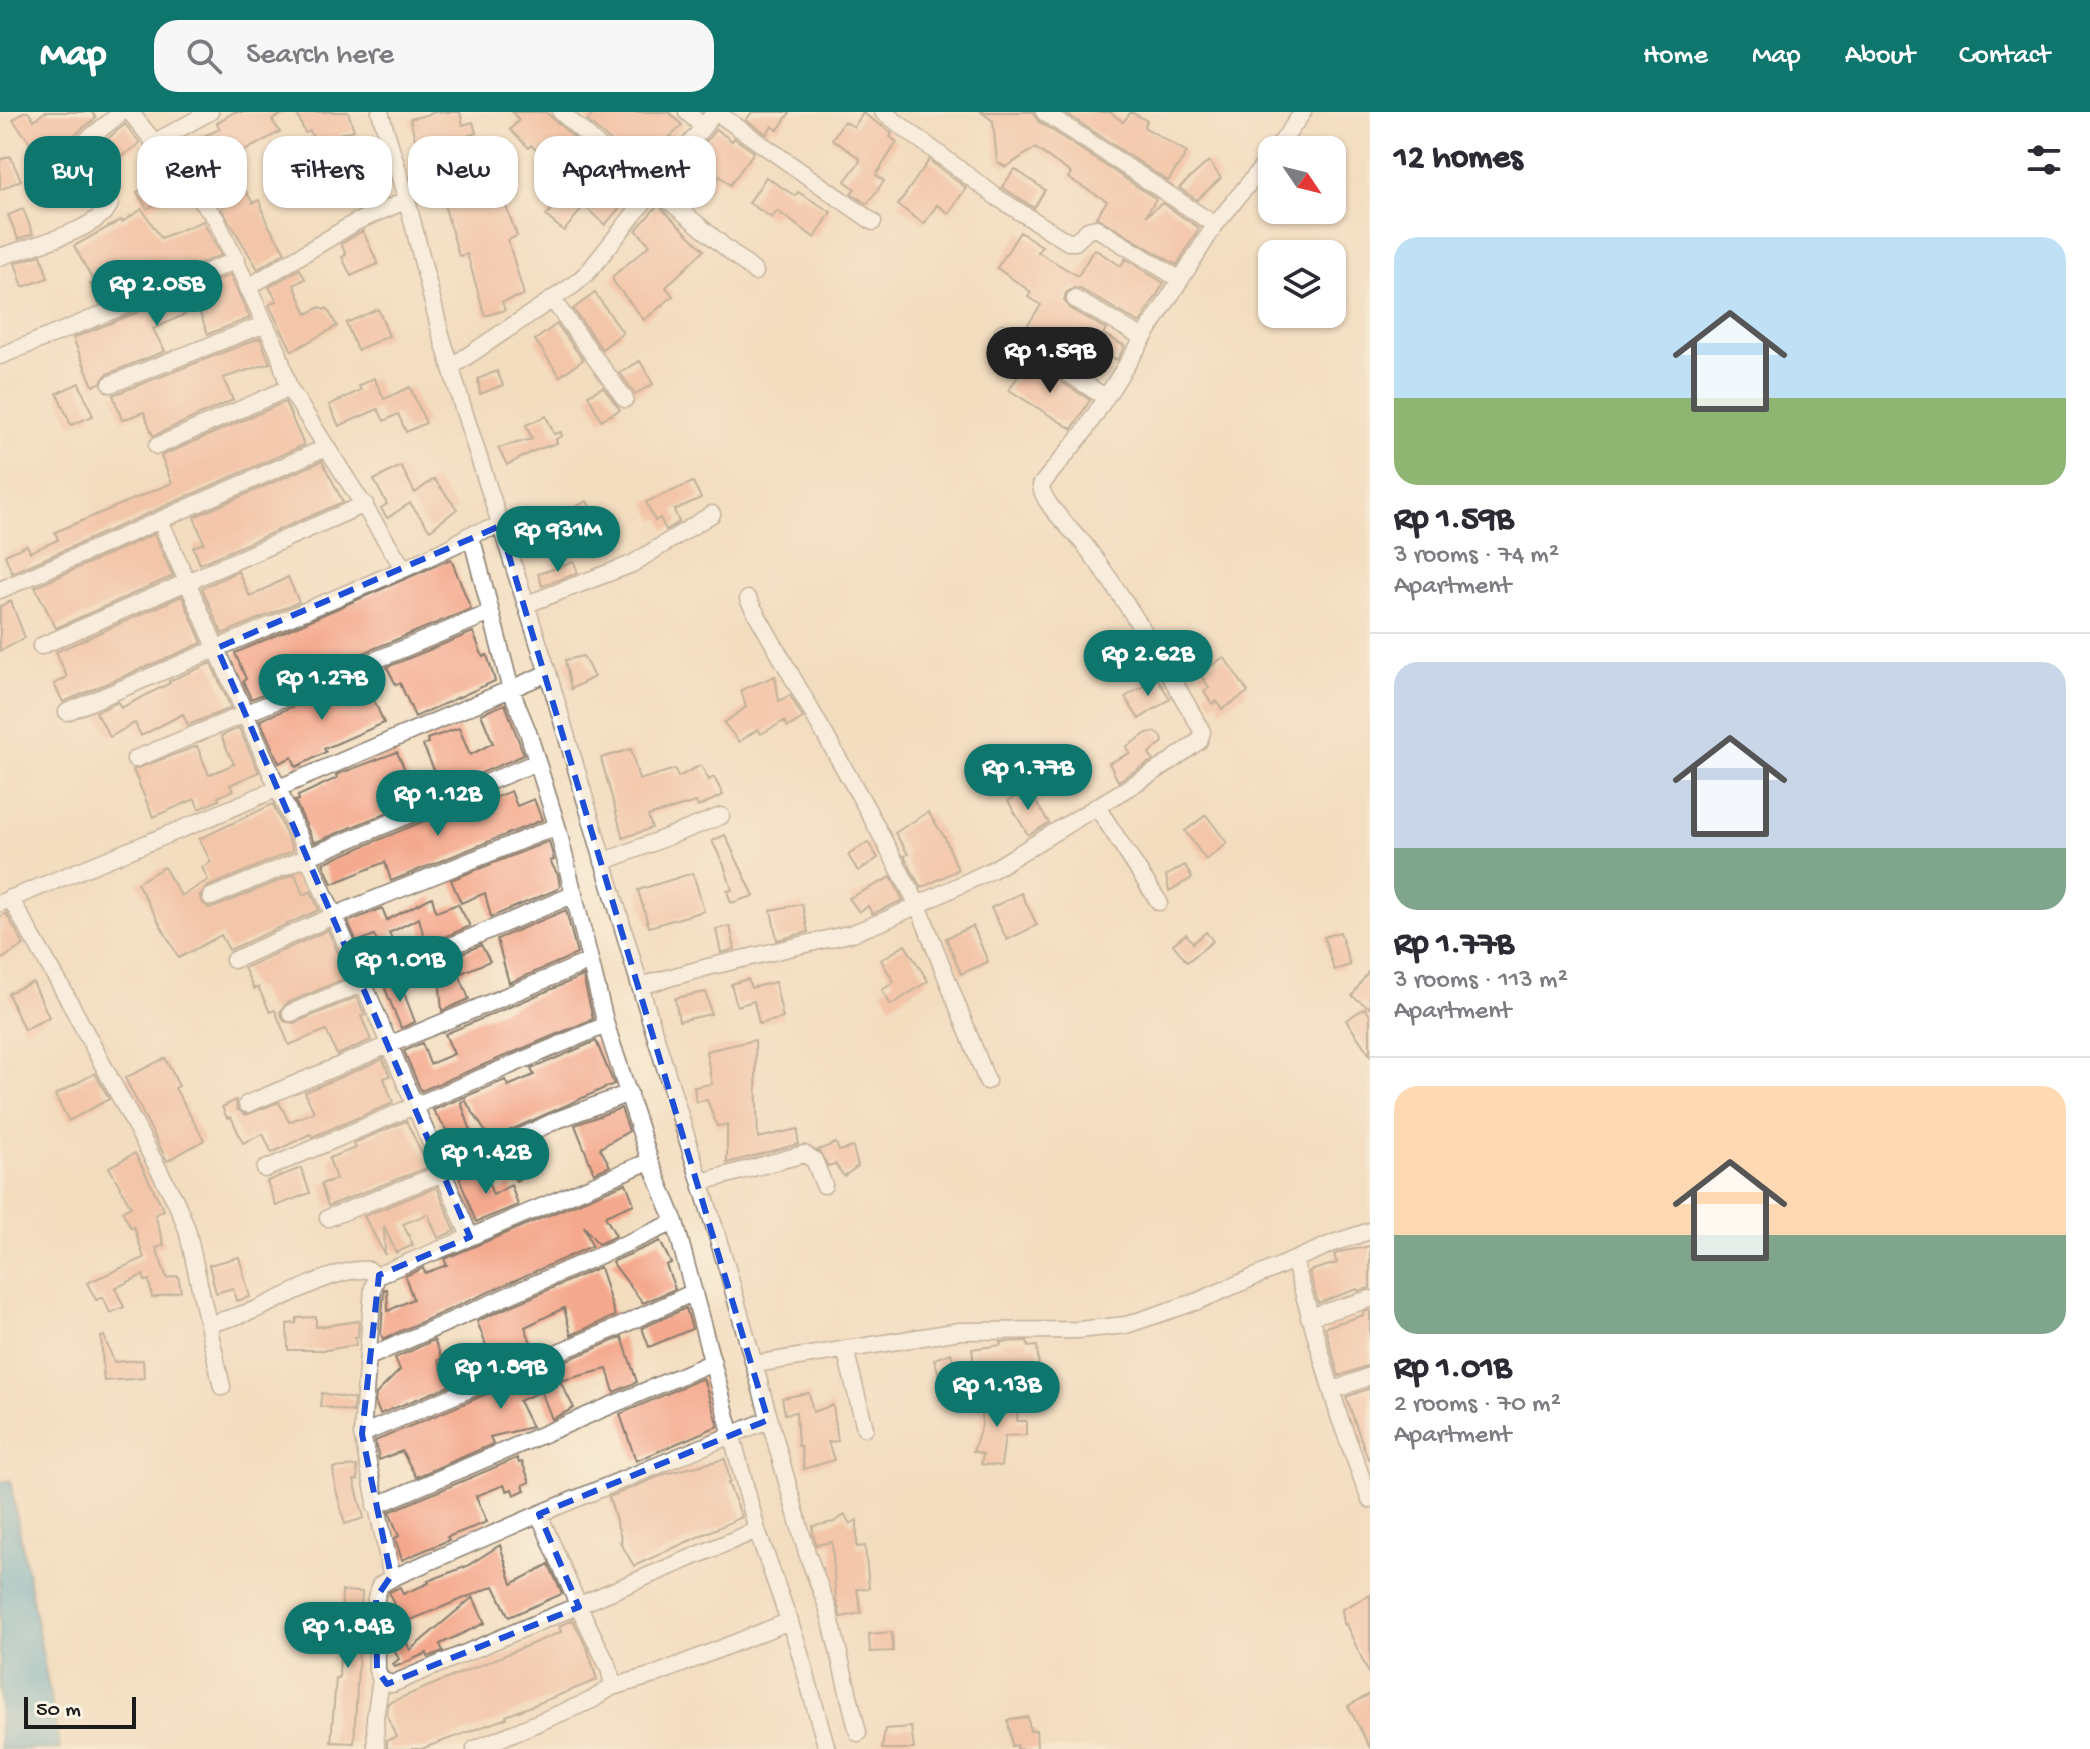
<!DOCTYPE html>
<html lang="en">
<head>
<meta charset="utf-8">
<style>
  body { margin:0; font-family:"Gochi Hand",sans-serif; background:#f7f7f7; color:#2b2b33; height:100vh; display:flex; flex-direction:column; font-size:30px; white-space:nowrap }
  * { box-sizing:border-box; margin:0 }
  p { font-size:26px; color:#7c7c81 }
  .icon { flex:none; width:44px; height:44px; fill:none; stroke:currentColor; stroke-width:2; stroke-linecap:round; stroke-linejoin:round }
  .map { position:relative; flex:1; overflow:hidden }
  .side { display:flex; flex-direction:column; background:#fff; width:720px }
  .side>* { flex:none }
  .guide { position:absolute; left:24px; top:24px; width:760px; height:72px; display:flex; gap:16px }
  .needle { width:52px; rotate:125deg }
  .fabs { position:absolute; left:1258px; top:24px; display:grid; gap:16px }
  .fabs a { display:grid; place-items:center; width:88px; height:88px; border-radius:16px; background:#fff; box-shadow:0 2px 6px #0004; font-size:40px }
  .scale { position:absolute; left:24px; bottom:20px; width:112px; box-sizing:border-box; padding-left:8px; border:4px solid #1c1c1c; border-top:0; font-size:22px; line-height:28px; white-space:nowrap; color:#1c1c1c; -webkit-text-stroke:6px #fcf5e5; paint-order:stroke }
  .price { position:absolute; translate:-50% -68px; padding:0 18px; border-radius:28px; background:#0f766e; color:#fff; font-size:26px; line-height:52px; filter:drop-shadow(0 2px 4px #0008) }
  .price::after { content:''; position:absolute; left:50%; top:48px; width:24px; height:18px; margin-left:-12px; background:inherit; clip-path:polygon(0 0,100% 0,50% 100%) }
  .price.current { background:#222; color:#fff }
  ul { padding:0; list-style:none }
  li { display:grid; align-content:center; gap:16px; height:424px; padding:0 24px }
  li+li { border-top:2px solid #e1e1e2 }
  li span { display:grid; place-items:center; height:248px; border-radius:24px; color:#555 }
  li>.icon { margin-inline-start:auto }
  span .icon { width:144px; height:144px; fill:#fffc; stroke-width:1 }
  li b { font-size:34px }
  h2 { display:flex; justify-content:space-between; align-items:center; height:96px; padding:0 24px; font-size:34px }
  .pill { padding:0 28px; border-radius:24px; background:#fff; box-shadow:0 2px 6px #0004; font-size:28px; line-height:72px }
  .pill.current { background:#0f766e; color:#fff }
  header { display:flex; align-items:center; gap:48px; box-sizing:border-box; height:112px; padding:0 40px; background:#0f766e; color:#fff }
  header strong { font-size:38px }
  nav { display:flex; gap:44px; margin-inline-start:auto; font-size:28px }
  .search { width:560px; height:72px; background:#f7f7f7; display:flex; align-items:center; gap:20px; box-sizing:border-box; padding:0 28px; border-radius:24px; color:#7c7c81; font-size:30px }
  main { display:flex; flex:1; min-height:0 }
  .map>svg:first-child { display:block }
  .water { fill:#50abce; stroke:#366475; stroke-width:2 }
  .building { fill:#f4a98e }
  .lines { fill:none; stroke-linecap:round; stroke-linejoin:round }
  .minor-casing { stroke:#887c6e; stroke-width:19 }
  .minor { stroke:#fff; stroke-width:16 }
  .marked { fill:none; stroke:#1d4ed8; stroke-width:6; stroke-dasharray:16 10; stroke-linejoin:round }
</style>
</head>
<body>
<header>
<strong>Map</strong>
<div class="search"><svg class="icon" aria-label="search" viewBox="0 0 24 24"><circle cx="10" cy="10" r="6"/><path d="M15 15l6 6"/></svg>Search here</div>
<nav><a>Home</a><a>Map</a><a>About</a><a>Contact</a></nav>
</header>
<main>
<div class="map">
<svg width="1370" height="1637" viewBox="0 0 1370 1637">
  <rect width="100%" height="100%" fill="#fcf5e5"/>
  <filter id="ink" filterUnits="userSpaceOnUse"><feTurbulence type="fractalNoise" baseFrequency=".0125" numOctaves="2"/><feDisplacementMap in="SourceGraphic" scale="16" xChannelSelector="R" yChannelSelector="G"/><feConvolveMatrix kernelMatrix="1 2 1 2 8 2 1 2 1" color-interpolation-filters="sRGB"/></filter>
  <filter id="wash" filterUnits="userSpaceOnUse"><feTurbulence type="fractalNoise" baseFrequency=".006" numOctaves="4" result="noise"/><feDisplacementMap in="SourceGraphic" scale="32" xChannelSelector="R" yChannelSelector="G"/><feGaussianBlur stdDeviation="1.8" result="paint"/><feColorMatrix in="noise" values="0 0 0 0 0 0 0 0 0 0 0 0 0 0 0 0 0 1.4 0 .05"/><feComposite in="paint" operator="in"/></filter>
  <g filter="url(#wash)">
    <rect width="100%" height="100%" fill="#f3ddbf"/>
    <path class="water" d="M10,1368L60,1637H0V1371Z"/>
    <g id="blocks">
      <path class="building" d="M23,0H28L34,8L45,0H92L96,6L63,32L71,48L54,64L36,44L39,42L13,8Z
        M234,0H286L272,8L280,20L227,48L253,91L259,88L266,109L285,140L258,157L221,96L227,92L207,59L196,64L174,37L220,17L217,11Z
        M296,0H348L354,18L339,22L341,26L319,37L310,19L305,21Z
        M437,0H460L463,13L473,10L476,21L456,28L472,69L494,62L517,124L508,128L524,183L502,190L505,198L485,204L467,142L459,144L437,68L434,69L422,37L418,38L410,7Z
        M512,0H546L633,80L605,113L584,94L564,119L546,104L569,76L553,63L557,58L531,33L529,36L510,18L519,8Z
        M595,0H669L682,13L668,27L675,33L650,58L628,36L625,41L587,9Z
        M752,0H790L778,18L772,14L767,22L746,8Z
        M981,0H1033L1038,9L1156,87L1146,104L1162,91L1199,116L1177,153L1096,105L1107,89L1068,66L1071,61L1035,36L1006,55L997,50L993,9Z
        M1064,0H1110L1123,10L1131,0L1147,9L1144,15L1187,40L1168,69Z
        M863,1L892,21L890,25L897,30L876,63L884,69L867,92L851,81L855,77L845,69L860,49L859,46L832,27L844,9L854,15Z
        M125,12L140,31L115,49L120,56L108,65L102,54L105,52L92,40Z
        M716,17L732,29L734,26L754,40L730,73L720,64L709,79L707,77L692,94L670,75L696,47L693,45Z
        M10,44L21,68L0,78V48Z
        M929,48L966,76L949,101L937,93L924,112L898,93Z
        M1209,49L1221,66L1197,88L1179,76Z
        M1015,57L1045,78L1034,96L1002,75Z
        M766,65L795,84L798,80L831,100L815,126L777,99L772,106L749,91Z
        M159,67L169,84L147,97L137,80Z
        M658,93L704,138L666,175L673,184L644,208L613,169V164L650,133L636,118Z
        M23,97L33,122L18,127L8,103Z
        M142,97L161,126L203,109L221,143L99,192L90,172L94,170L74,134L121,108L122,110Z
        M363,119L378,152L351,164L342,145L346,143L341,132Z
        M1020,120L1042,134L1038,140L1078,164L1094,137L1121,154L1125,147L1164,171L1140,211L1080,177L1074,176L1066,181L1064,188L1069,196L1106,217L1103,222L1125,234L1117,248L1095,236L1092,240L1068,224L1057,242L1040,231L1044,225L1027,214L1041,193L1028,185L1031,180L997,156Z
        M41,143L48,166L23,175L15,151Z
        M300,157L305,167L294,173L307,202L320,195L324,198L327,196L337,214L292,239L269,193L277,189L269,175Z
        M230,163L250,206L208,222L198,196L153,217L165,239L107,262L100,271L93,274L73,226Z
        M595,181L623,221L602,237L573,197Z
        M378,197L389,224L357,238L346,211Z
        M557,212L583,248L560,264L535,228Z
        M260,226L270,251L223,266L233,288L153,324L144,300L122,308L113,283Z
        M640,249L653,272L635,282L620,261Z
        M1028,249L1090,288L1072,317L1009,278Z
        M497,259L503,273L480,282L478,267Z
        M374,266L384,287L410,275L426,311L406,320L398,302L384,309L378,297L339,314L329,293L361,278L359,274Z
        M79,271L93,304L71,313L57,281Z
        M603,275L620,298L601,308L588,283Z
        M285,290L304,333L12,461L5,443L27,433L30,440L58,428L55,420L172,371L161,344Z
        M546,304L554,322L561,320L562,324L556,327L557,331L536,338L507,353L498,336L532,327L526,313Z
        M322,349L343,390L200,452L193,435L204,431L194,405Z
        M401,354L415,381L434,367L457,397L430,418L410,391L387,406L381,396L387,392L374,368Z
        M693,370L701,386L674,398L679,410L666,418L660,406L655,409L646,390Z
        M587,389L599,411L602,409L614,433H563L552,407Z
        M154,422L173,464L56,516L35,475Z
        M451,447L471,497L251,587L243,569L246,567L235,541Z
        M574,450L578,461L542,474L538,462Z
        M238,459L250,485L288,465L299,490L222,522L202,476Z
        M182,484L202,531L63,590L54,572L67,565L56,540Z
        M11,489L25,526L0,539V494Z
        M473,520L483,545L487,543L495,569L415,605L400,571L396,573L387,555Z
        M583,544L594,565L571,577L565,548Z
        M1224,545L1248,580L1222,597L1217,589L1212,592L1204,580L1209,576L1200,561Z
        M211,551L231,596L188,613L183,602L141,624L135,611L110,625L96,600L118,590L121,596L170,571L169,569Z
        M775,564L779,589L790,583L803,606L788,615L784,609L761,622L758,617L739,630L724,611L746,595L741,578Z
        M364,565L384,611L324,637L326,640L296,655L292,645L279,651L260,608Z
        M1157,566L1170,587L1139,607L1125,585Z
        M505,592L524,643L314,731L295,689L299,688L298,684L337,666L336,663L397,640L413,676L433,666L431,662L435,660L423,633L428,631L427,627L459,616L470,643L493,631L481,602Z
        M239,616L259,660L230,673L233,678L218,685L219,688L199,697L195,687L153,705L133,658L197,634L209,663L234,652L221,624Z
        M1156,620L1162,625L1163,630L1149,641L1153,648L1118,669L1109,651L1130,641L1126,635L1147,621Z
        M631,637L639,668L675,657L678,665L701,653L709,668L714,665L723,683L698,695L696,690L648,704L652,716L623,726L601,646Z
        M1028,678L1049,711L1028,723L1008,689Z
        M511,679L517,694L534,687L542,708L391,769L385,750L332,772L323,751L486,683L489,688Z
        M273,692L293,739L207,775L200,783L201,790L209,796L215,795L295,762L303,783L311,779L319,798L229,838L221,823L179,846L137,771L164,755L181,784L208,768L202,755L211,750L199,727Z
        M928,700L945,726L958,758L921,776L904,744L908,742L895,721Z
        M1206,703L1227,731L1206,748L1185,719Z
        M725,723L754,784L731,791L727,779L732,778L724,753L712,729Z
        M549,729L554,748L550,749L558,763L560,774L558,777L491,805L485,781L461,791L451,768Z
        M868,730L878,746L858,759L848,743Z
        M1185,753L1192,766L1169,779L1166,764Z
        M693,761L704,799L649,815L638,778Z
        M891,765L903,788L872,802L868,794L859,800L849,786Z
        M1021,781L1037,813L1007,828L991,796Z
        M432,785L436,800L458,792L470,814L426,833L419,806L389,821L400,844L386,849L374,823L357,830L348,810L382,796L387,808Z
        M802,792L808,820L777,828L771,798Z
        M566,798L577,842L509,871L497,827Z
        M6,801L24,833L0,848V805Z
        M730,814L735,837L721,841L716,817Z
        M973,814L988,850L961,862L946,826Z
        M328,818L349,865L287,891L280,900L284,909L294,911L357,885L365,903L361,904L371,928L337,943L326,918L289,933L275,898L270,900L258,875L254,877L244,856Z
        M1206,820L1213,829L1187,850L1173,832L1186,822L1193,831Z
        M1340,820L1350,853L1334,858L1324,825Z
        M481,833L490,849L459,862L469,887L442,899L438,852Z
        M905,833L928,869L891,893L882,878L894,870L881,848Z
        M1370,857V896L1352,884Z
        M583,864L593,907L421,979L404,939L422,931L430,952L454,942L445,922Z
        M748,867L751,876L775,870L783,906L759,912L754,889L737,894L731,872Z
        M399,868L415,910L401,916L384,874Z
        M33,870L49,905L24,918L8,881Z
        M706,880L711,902L679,909L675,886Z
        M1365,896L1370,904V943L1346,908Z
        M755,928L758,1026L798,1017V1032L727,1051V1013L717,1014L707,988L696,990L694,975L712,972L706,939Z
        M596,929L614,972L490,1027L465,988L461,990L476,1034L452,1045L447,1032L444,1034L439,1022L447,1019L433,998L505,968L508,974L534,963L531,957Z
        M165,946L179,974L175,976L204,1028L167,1049L125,966Z
        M383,947L390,964L384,966L393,991L312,1025L310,1022L272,1041L263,1022L243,1031L231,1005L227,1006L222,995L236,988L237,997L246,1003L279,990L289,1010L314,1000L305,980Z
        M95,961L109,987L69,1009L55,983Z
        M621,996L629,1019L600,1036L610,1054L594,1061L575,1013Z
        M406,1009L429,1055L328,1094L321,1072L336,1067L329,1046L356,1036L354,1031Z
        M836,1031L839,1039L853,1035L858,1054L844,1064L835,1052L828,1054L818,1038Z
        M524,1036L536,1059L516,1069L501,1046Z
        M135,1041L164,1098L155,1103L164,1133L156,1136L167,1166L178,1164L181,1179L152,1186L149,1168L145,1169L143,1163L115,1176L124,1195L110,1201L103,1185L96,1188L87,1171L144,1146L134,1115L131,1116L122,1099L131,1095L109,1055Z
        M483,1055L493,1083L511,1073L518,1093L476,1110L459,1065Z
        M301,1056L310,1081L276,1094L267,1069Z
        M626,1071L634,1092L605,1104L616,1124L598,1132L584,1114L592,1134L383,1227L381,1222L384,1177H387L388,1199L413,1187L405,1164L423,1156L425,1161L447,1153L444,1147Z
        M437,1075L455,1119L438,1126L428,1102L403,1112L413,1133L396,1141L384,1114L385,1143L364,1104Z
        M660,1129L671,1151L666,1153L675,1177L643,1191L612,1150Z
        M1370,1134V1176L1358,1179L1357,1177L1318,1191L1309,1159L1337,1151L1334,1143L1340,1140Z
        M239,1145L250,1185L236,1189L233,1176L216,1181L209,1153Z
        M600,1155L615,1204L571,1223L564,1196L525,1215L534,1238L470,1265L462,1244L486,1233L477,1209Z
        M686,1196L692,1217L649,1235L642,1216Z
        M1370,1198V1253L1339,1264L1325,1215L1364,1203L1363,1200Z
        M316,1205V1215L359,1209L358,1225H355L356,1233L326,1238H288L287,1212L296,1211L297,1206Z
        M104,1224L114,1250L143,1248L144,1266L104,1269L101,1225Z
        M622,1225L637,1270L614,1280L607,1257L560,1269L574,1296L552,1307L541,1279L519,1289L532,1315L490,1325L493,1332L416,1365L402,1339L379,1348L375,1329Z
        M434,1228L442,1246L438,1248L449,1274L380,1302L375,1290L376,1282L400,1258L395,1246Z
        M1027,1229L1028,1235L1037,1234L1040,1267L977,1274L972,1237L1001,1233L1000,1230Z
        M951,1241L957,1260L940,1265L934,1247Z
        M703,1266L718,1314L636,1349L620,1302Z
        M1370,1276V1347H1368L1346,1285Z
        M322,1281L354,1287L353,1300L320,1294Z
        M809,1281L813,1300L833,1293L838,1329L828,1330L834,1348L804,1357L801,1334H798L796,1300L785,1302L782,1286Z
        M979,1287L1019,1290L1017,1309H1026V1323L1005,1324L1001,1354L981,1352L983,1342L973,1339L982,1313Z
        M517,1346L519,1351L522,1350L530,1370L523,1373L525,1378L514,1383L512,1377L507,1379L504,1373L476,1384L487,1410L447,1425L449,1428L402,1448L395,1426L399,1424L389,1400Z
        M725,1347L730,1370L728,1371L742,1405L634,1454L620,1430L622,1429L609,1385L665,1362Z
        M357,1354L358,1368H354L364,1406L345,1412L335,1374L333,1356Z
        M845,1403L850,1412L857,1408V1435L865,1434L869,1476L857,1477L861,1501L841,1505L836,1488L832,1430L816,1433L813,1421V1414L834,1410Z
        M500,1433L512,1472L549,1452L562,1482L509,1505L494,1474L401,1512L389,1480L400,1475L403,1482L429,1471L428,1469L467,1454Z
        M342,1479L362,1480L354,1631L331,1630L336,1566H339Z
        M1370,1483V1564L1346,1512L1344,1513L1342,1497Z
        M473,1485L485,1511L440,1532L443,1539L428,1545L427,1541L395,1555L393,1552L399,1547L389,1528L403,1522L410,1538Z
        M573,1508L588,1538L597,1568L506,1604L507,1606L421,1637H387V1628L396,1625L387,1603L388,1591L561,1520L559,1514Z
        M892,1520L893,1539L870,1540L869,1522Z
        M1370,1582V1636L1348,1594Z
        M1028,1605L1030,1619L1036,1618L1037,1637H1017V1633L1012,1634L1008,1608Z
        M911,1615L914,1637H882L885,1617Z"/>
    </g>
  </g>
  <g filter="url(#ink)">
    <use href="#blocks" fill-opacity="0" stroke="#887c6e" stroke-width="2"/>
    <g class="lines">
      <defs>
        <path id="minor" d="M130,0L216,107L278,239L289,276L404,457L463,429H469L474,435L511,578L528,620L557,714L606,913L650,1049L675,1110L757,1418L797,1531L827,1637
          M380,0L407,88L440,219L463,296L548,561L640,874L727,1156L807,1441L828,1497L858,1621
          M561,0L652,82
          M687,0L703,15
          M716,0L873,110
          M883,0L998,86L1068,130H1075L1088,118L1096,116L1179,167
          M1044,0L1215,113
          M153,31L210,0
          M1276,38L1303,0
          M655,77L755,160
          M0,145C28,134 97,120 110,92L107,84L77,36L122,0
          M247,176L356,110L407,88
          M552,187L625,287
          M1075,187L1142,225
          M1003,220L1105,285
          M0,244L237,148
          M451,255L575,172L589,159L715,0
          M111,272L265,212
          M157,334L289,276
          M160,408L363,870L470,1125L383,1161L377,1165L373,1175L362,1322L392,1466L539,1402L768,1308
          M458,430L469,423L500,414
          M0,478L327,335
          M748,487L866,695L918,793L987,969
          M527,492L632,452L712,402
          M41,534L365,392
          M67,600L404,457
          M135,647L490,501
          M1097,695L1159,790
          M603,750L721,704
          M211,785L537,650
          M10,786L62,876L176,1090L187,1117L222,1275
          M0,791L199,710L548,561
          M234,848L333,804L557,714
          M640,874L708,855L853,821L886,808L992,758L1164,654L1199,629L1202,620L1200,615C1164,553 1128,489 1084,432C1072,417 1042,392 1041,373L1084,320L1215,113L1272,43
          M291,901L575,782
          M247,992L590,849
          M265,1057L606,913
          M701,1070L804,1042L814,1048L824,1073
          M328,1106L443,1061L557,1008L629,981
          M470,1125L650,1049
          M1294,1148L1339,1304L1370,1388
          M1309,1205L1370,1187
          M209,1212C223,1208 238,1204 252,1199C284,1187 334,1155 369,1158L377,1165
          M845,1237L865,1316
          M369,1245L675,1110
          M755,1252L960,1219L1078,1218L1126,1213L1198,1189L1336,1130L1370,1119
          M1332,1279L1370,1264
          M362,1322L616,1216L694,1180
          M375,1394L713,1250
          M392,1466L380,1473L376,1486L377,1558L381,1568L392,1572L757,1418
          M612,1575L654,1563L790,1509
          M376,1637L375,1606L381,1568
          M475,1637L592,1588L613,1574L609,1556L579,1495L539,1402"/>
      </defs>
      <use href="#minor" class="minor-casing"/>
      <use href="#minor" class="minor"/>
    </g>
  </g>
  <path d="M0 0H1370V1637H0ZM500,414L768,1308L539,1402L579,1495L387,1572L377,1558L376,1486L391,1464L362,1322L379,1163L470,1125L217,536Z" fill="#f3ddbf" fill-opacity=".55" fill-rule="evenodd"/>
  <path class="marked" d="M500,414L768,1308L539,1402L579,1495L387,1572L377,1558L376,1486L391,1464L362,1322L379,1163L470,1125L217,536Z"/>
</svg>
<div class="fabs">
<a><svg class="needle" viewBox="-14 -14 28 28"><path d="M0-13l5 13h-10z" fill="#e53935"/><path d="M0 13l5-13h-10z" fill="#7c7c81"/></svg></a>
<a><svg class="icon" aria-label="layers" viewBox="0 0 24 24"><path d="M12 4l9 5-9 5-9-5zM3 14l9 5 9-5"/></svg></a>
</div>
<div class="scale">50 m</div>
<b class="price" style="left:157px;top:216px">Rp 2.05B</b>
<b class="price current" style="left:1050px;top:283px">Rp 1.59B</b>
<b class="price" style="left:558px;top:462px">Rp 931M</b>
<b class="price" style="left:1148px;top:586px">Rp 2.62B</b>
<b class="price" style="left:322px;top:610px">Rp 1.27B</b>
<b class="price" style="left:1028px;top:700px">Rp 1.77B</b>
<b class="price" style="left:438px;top:726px">Rp 1.12B</b>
<b class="price" style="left:400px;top:892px">Rp 1.01B</b>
<b class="price" style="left:486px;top:1084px">Rp 1.42B</b>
<b class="price" style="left:501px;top:1299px">Rp 1.89B</b>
<b class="price" style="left:997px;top:1317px">Rp 1.13B</b>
<b class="price" style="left:348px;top:1558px">Rp 1.84B</b>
<div class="guide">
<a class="pill current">Buy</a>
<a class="pill">Rent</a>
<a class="pill">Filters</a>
<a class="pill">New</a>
<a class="pill">Apartment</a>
</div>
</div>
<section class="side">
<h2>12 homes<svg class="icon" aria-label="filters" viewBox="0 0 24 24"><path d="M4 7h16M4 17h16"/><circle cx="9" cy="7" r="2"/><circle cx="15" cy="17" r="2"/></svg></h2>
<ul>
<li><span style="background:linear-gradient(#bfe0f5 65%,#8fb573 0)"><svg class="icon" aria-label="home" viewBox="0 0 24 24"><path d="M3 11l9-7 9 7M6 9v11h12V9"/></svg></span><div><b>Rp 1.59B</b><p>3 rooms · 74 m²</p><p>Apartment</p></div></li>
<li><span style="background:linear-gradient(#c9d6e8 75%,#7fa58c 0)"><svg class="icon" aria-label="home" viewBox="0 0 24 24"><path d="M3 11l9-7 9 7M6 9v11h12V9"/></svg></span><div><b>Rp 1.77B</b><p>3 rooms · 113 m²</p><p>Apartment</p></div></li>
<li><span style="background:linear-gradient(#ffd9b3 60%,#7fa58c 0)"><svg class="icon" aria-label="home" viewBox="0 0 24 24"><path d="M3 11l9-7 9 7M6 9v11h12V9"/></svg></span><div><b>Rp 1.01B</b><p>2 rooms · 70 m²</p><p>Apartment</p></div></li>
</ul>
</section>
</main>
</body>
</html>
